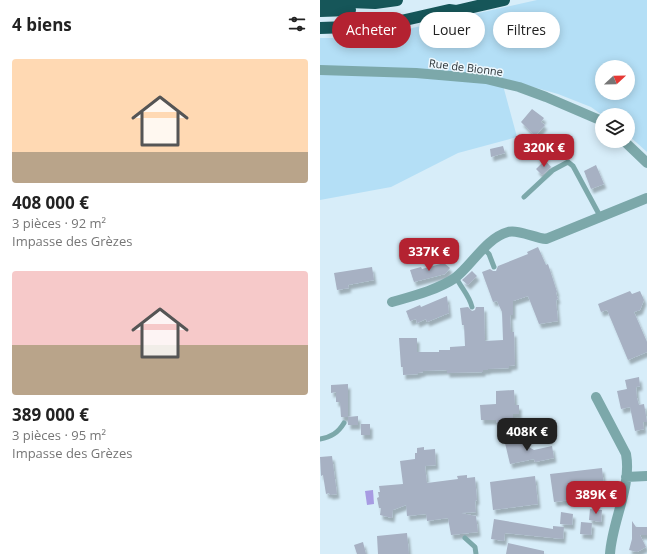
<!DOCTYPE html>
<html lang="fr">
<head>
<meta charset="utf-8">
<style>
  body { margin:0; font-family:"Open Sans",sans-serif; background:#f2f2f2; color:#222; height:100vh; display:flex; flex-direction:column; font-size:15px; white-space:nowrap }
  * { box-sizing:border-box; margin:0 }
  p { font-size:13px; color:#767676 }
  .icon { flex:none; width:22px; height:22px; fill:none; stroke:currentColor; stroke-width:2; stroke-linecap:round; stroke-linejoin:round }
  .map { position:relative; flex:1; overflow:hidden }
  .details { display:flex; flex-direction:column; background:#fff; width:320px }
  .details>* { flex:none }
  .hud { position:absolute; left:12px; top:12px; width:255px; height:36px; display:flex; gap:8px }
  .needle { width:26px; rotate:68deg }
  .controls { position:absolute; left:275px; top:60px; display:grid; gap:8px }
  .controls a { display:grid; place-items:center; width:40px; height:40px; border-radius:50%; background:#fff; box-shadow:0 2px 10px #0003; font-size:20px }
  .price { position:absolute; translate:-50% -34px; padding:0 9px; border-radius:8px; background:#b42231; color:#fff; font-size:13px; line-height:26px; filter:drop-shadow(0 1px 2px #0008) }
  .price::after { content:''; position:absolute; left:50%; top:24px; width:12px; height:9px; margin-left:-6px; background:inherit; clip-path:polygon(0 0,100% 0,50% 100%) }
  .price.selected { background:#222; color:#fff }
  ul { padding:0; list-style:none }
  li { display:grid; align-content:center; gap:8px; height:212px; padding:0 12px }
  li span { display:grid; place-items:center; height:124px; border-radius:4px; color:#555 }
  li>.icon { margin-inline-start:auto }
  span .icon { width:72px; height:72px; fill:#fffc; stroke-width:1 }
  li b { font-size:17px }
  h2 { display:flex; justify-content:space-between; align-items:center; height:48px; padding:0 12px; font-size:17px }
  .chip { padding:0 14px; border-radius:18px; background:#fff; box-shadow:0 2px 10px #0003; font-size:14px; line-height:36px }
  .chip.selected { background:#b42231; color:#fff }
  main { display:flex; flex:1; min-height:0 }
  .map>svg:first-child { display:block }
  .green { fill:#b4dff6; fill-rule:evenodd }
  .water { fill:#a79be2 }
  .building { fill:#a7b1c3; filter:url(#shadow) }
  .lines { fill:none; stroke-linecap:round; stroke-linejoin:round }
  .lane { stroke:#7ca8aa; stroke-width:5 }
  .street { stroke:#7ca8aa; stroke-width:10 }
  .highway { stroke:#165659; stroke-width:12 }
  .labels { text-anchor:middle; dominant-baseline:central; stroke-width:3; stroke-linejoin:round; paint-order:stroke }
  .street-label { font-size:11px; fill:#2f383c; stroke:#eff8fd }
</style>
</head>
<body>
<main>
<section class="details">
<h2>4 biens<svg class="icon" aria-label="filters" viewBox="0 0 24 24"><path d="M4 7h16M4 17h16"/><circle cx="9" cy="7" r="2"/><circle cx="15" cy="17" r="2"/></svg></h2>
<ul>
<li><span style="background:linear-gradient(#ffd9b3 75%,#b9a48a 0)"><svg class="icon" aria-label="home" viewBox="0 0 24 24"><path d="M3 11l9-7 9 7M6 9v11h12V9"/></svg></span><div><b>408 000 €</b><p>3 pièces · 92 m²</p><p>Impasse des Grèzes</p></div></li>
<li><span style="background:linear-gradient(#f6c9c9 60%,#b9a48a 0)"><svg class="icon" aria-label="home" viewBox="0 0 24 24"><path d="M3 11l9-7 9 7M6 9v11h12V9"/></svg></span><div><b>389 000 €</b><p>3 pièces · 95 m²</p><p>Impasse des Grèzes</p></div></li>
</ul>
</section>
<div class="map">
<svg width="327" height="554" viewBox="0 0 327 554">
  <defs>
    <filter id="shadow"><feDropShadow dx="2.5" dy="4.5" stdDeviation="1" flood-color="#0004"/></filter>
  </defs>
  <rect width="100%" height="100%" fill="#d7edf9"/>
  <path class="green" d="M217,0H327V152L308,135V115H282L271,107L238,94L181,78L197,137L138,153L71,187L0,200V38H32L79,31ZM282,67H308V93H282Z"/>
  <path class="water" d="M53,490L54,504L47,505L45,491Z"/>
  <path class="building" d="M212,109L224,118L221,122L225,125L215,136L201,122Z
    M183,146L185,153L171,157L170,149Z
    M225,160L231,167L222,175L216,169Z
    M276,165L284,184L271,189L264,171Z
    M218,247L226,265L228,264L237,292L236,293L238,299L236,300L238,321L219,324L208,296L193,301V315H190L191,332H194L195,365L189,366V368L168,369V370H163V372L127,373V370L103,371V372L98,373V374L83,375V367H81L79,338H97V352H119V350H130V347L145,346L144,325H142L140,308L148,307L152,311L155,310L156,307H164L165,341L183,340L182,312L177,301L173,302L162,272L170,269L173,271H176L178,266L208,254L207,252Z
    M124,263L130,268L125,274L94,282L90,270L101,267L102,269Z
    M52,267L54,280L28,285L29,288L17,290L14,273Z
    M152,271L157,276L148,285L142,280Z
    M310,291L312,294L320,291L324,300L320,310L314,312L327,342V352L308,360L287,310L281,312L278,304Z
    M127,296L129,313L107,322L106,319L97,323L96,319L90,321L86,311L100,305L101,307Z
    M319,377L320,386L316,387L317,398L319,405L324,404L327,422H323L324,429L315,431L310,407L301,409L297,391L307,389L305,380Z
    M28,384V417L38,416V425H28V417H21L20,402H16V392L11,393V385Z
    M194,390L195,405H199V414H193V423H177L176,420H161L160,405L176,404V391Z
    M41,424H50V435H41Z
    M205,438L207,446L214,450L232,446L234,458L215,462L214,459L190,464L185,443Z
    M104,447V450L115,449L116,465L105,466L107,483L138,479L137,476L147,475V478L155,477L157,500L155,501L156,512L141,513L156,516L158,532L131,535L128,518L107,521L106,514L87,516L86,505L73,510L72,518L60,515L61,508H59L57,498L59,497L58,492H60L59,486L83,484L80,461L95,459V453H97V448Z
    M12,456L17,494L10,495L9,493L6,494L3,475L1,476L0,457Z
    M282,468L285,496L234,502L230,474Z
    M215,476L218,504L173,510L170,482Z
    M270,509L282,510L281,522L269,520Z
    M241,512L253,514L252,525L240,524Z
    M174,519L233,529V526L244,527L243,539L185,533L184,541L171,539Z
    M312,521L316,527H327V535H320L326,547L317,552L309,550L312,539Z
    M261,522L272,523L271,535L260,534Z
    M87,533L89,554H58L57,536Z
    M43,542L46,554H37L34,545Z
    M188,543L224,551V554H186Z"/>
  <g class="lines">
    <path class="lane" d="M204,197L233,170L248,162L253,166L280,216
      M164,249L169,254L174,267
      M136,277C141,288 149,295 152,307
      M0,439C11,437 18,433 24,423
      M145,538L155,547L156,554"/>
    <path class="street" d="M0,70L96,73L166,79L199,87L226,97L282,121
      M304,141L327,163
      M72,302C93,296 117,290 135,278C152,265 166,238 188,232C197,229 215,238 226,239L327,198
      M276,397L306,454C312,487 292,521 290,554
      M306,477L327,476"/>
    <path class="highway" d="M0,3L30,2L55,3L77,0
      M0,11L30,10
      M0,28L29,27L72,23L129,10L136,11L184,0"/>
  </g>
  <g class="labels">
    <g class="street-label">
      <text transform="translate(146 67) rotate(7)">Rue de Bionne</text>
    </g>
  </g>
</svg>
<div class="controls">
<a><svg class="needle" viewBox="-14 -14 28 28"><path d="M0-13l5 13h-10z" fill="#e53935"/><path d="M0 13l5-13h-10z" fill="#767676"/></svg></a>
<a><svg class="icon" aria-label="layers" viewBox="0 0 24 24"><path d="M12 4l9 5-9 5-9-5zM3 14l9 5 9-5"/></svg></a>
</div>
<b class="price" style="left:224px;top:168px">320K €</b>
<b class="price" style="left:109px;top:272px">337K €</b>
<b class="price selected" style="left:207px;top:452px">408K €</b>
<b class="price" style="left:276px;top:515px">389K €</b>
<div class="hud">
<a class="chip selected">Acheter</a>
<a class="chip">Louer</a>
<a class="chip">Filtres</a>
</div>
</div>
</main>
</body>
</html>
